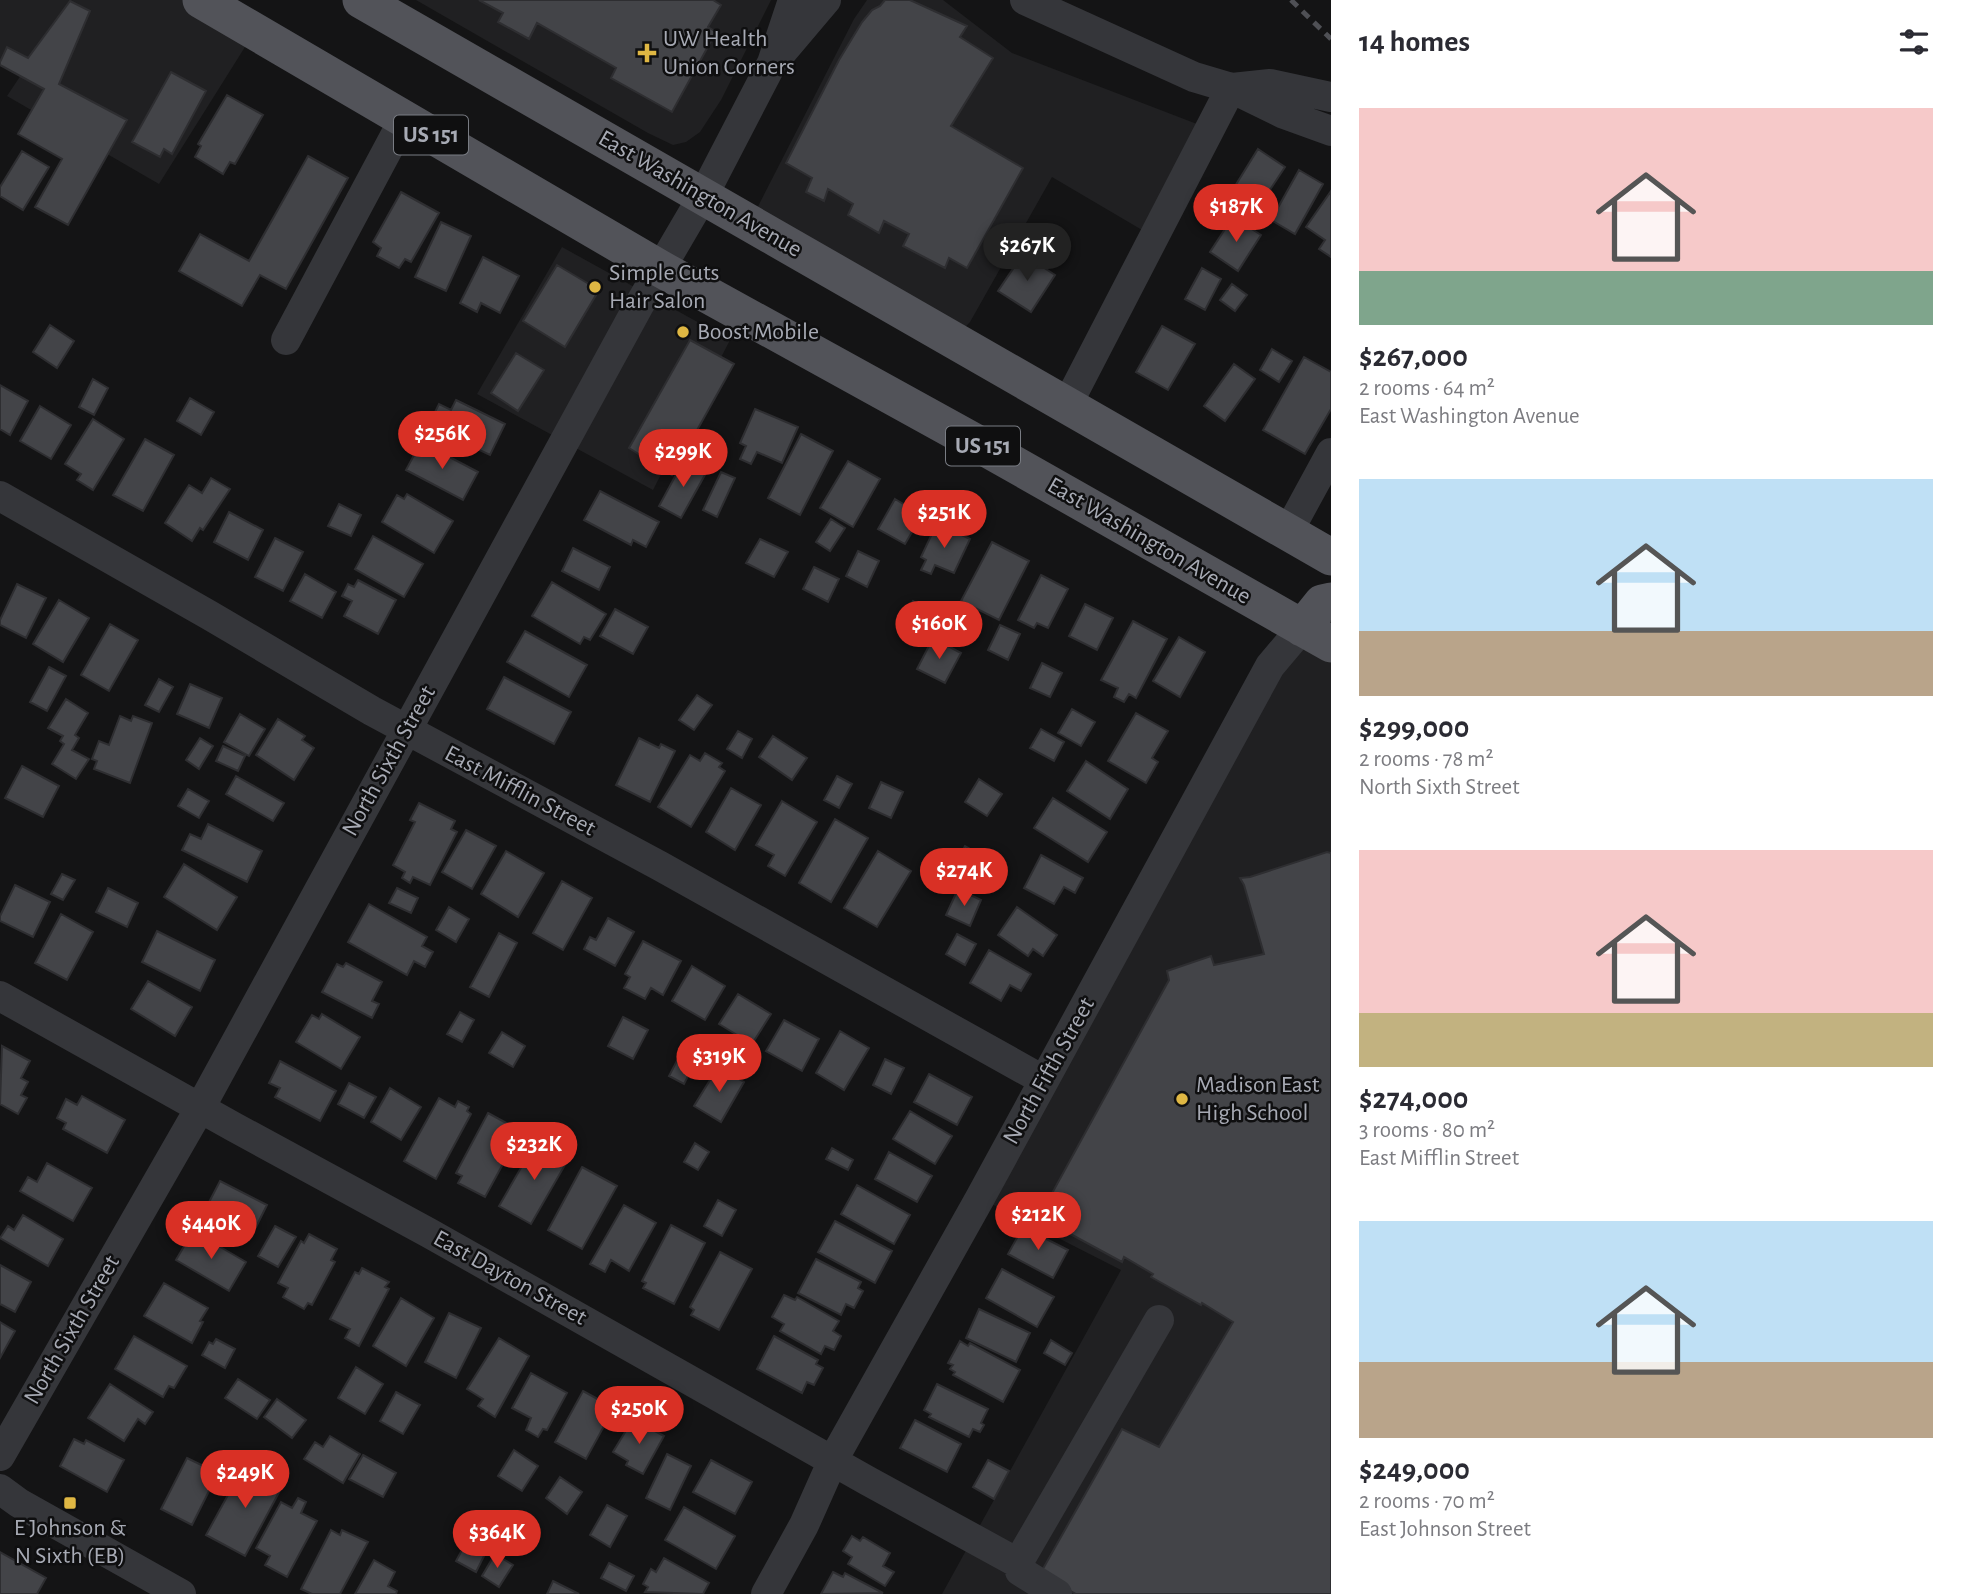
<!DOCTYPE html>
<html lang="en">
<head>
<meta charset="utf-8">
<style>
  body { margin:0; font-family:"Alegreya Sans",sans-serif; background:#f7f7f7; color:#2b2b33; height:100vh; display:flex; flex-direction:column; font-size:26px; white-space:nowrap }
  * { box-sizing:border-box; margin:0 }
  p { font-size:23px; color:#7c7c81 }
  .icon { flex:none; width:38px; height:38px; fill:none; stroke:currentColor; stroke-width:2; stroke-linecap:round; stroke-linejoin:round }
  .map { position:relative; flex:1; overflow:hidden }
  .drawer { display:flex; flex-direction:column; background:#fff; width:630px }
  .drawer>* { flex:none }
  .price { position:absolute; translate:-50% -60px; padding:0 16px; border-radius:24px; background:#d93025; color:#fff; font-size:23px; line-height:46px; filter:drop-shadow(0 2px 4px #0008) }
  .price::after { content:''; position:absolute; left:50%; top:42px; width:21px; height:16px; margin-left:-10px; background:inherit; clip-path:polygon(0 0,100% 0,50% 100%) }
  .price.active { background:#222; color:#fff }
  ul { padding:0; list-style:none }
  li { display:grid; align-content:center; gap:14px; height:371px; padding:0 28px }
  li span { display:grid; place-items:center; height:217px; border-radius:0px; color:#555 }
  li>.icon { margin-inline-start:auto }
  span .icon { width:126px; height:126px; fill:#fffc; stroke-width:1 }
  li b { font-size:30px }
  h2 { display:flex; justify-content:space-between; align-items:center; height:84px; padding:0 28px; font-size:30px }
  main { display:flex; flex:1; min-height:0 }
  .map>svg:first-child { display:block }
  .built { fill:#202022 }
  .building { fill:#434448; stroke:#2e2e31; stroke-width:2 }
  .lines { fill:none; stroke-linecap:round; stroke-linejoin:round }
  .minor { stroke:#35363a; stroke-width:30 }
  .major { stroke:#525359; stroke-width:37 }
  .rail { stroke:#4f5055; stroke-width:5; stroke-dasharray:9 7; stroke-linecap:butt }
  .poi-dot { fill:#dfb743; stroke:#0f0f10; stroke-width:2.5 }
  .labels { text-anchor:middle; dominant-baseline:central; stroke-width:5; stroke-linejoin:round; paint-order:stroke }
  .shield { fill:#0f0f10; stroke:#797c83; stroke-width:2 }
  .shield-label { font-size:23px; font-weight:bold; fill:#a7aab4 }
  .poi-label { font-size:24px; fill:#a7aab4; stroke:#0f0f10; text-anchor:start }
  .street-label { font-size:24px; fill:#a7aab4; stroke:#0f0f10 }
</style>
</head>
<body>
<main>
<div class="map">
<svg width="1331" height="1594" viewBox="0 0 1331 1594">
  <rect width="100%" height="100%" fill="#141415"/>
  <path class="built" d="M0,0H201L255,31L159,184L7,96L21,75L0,64Z
    M416,0H771L721,100L700,132L686,142L673,145L648,133Z
    M867,0H943L1012,53L1210,129L1154,237L1052,177L970,322L953,340L750,222L854,19Z
    M562,247L730,340L653,490L477,394Z
    M1302,628L1331,644V1594H942L1121,1270L980,1198Z"/>
  <path class="building" d="M479,0H713L721,5L708,27L716,32L672,112L611,78L616,68L537,23L529,39L498,22L503,13Z
    M885,0H910L967,26L960,37L993,58L951,126L1023,168L967,268L949,258L945,268L903,246L909,234L884,221L879,233L848,215L853,204L828,189L824,201L806,192L812,178L786,163L839,60L862,22L872,10L880,6Z
    M70,1L90,11L59,84L127,120L68,225L35,207L62,159L18,134L44,89L0,65V62L7,47L28,58Z
    M171,72L206,91L172,154L164,149L160,157L132,142Z
    M227,95L263,115L235,164L230,162L223,174L195,157L201,146L198,144Z
    M1258,149L1285,167L1258,208L1232,191Z
    M22,151L49,167L23,210L0,196V187Z
    M308,156L348,178L286,289L260,275L242,306L179,271L200,234L249,261Z
    M1299,170L1323,184L1295,234L1271,220Z
    M1331,191V257L1319,249L1325,240L1306,227Z
    M401,192L439,213L411,262L405,259L399,268L377,256L381,248L373,242Z
    M1233,217L1261,235L1238,271L1210,252Z
    M441,222L471,236L446,291L415,277Z
    M1023,254L1055,275L1031,312L998,291Z
    M483,257L519,276L500,313L481,303L477,312L460,303Z
    M557,265L599,290L565,347L523,321Z
    M1202,268L1221,279L1205,310L1185,299Z
    M1232,284L1247,295L1235,311L1220,300Z
    M50,325L74,341L57,368L33,352Z
    M1162,326L1195,344L1168,390L1136,372Z
    M690,340L734,364L672,475L629,448Z
    M1272,349L1292,361L1279,382L1260,370Z
    M516,353L544,370L518,411L491,393Z
    M1304,357L1331,372V409L1305,454L1263,430Z
    M1234,364L1255,379L1225,421L1204,406Z
    M93,379L108,388L94,415L79,407Z
    M0,385L28,401L10,435L0,429Z
    M190,398L214,412L201,435L177,421Z
    M456,400L505,424L490,455L428,426L439,404L451,410Z
    M40,406L71,425L51,459L20,441Z
    M755,409L798,427L782,463L757,452L751,464L740,459L746,446L740,443Z
    M93,419L124,439L93,490L77,480L81,474L65,464Z
    M801,434L833,451L800,515L768,498Z
    M145,439L174,455L143,511L113,495Z
    M421,442L478,472L463,500L406,470Z
    M684,460L706,473L681,518L659,506Z
    M848,461L880,479L853,527L820,508Z
    M721,472L735,478L717,517L703,510Z
    M211,478L230,489L203,530L200,528L192,541L165,523L189,485L202,493Z
    M600,491L659,522L646,547L633,540L631,545L584,520Z
    M407,494L453,521L434,553L382,522L397,495L404,499Z
    M895,499L922,515L905,544L878,529Z
    M339,504L361,515L351,536L328,526Z
    M229,512L263,530L248,560L214,542Z
    M831,519L845,528L830,551L816,542Z
    M937,523L970,539L954,573L935,565L931,574L921,570L926,560L921,557Z
    M373,536L423,564L404,597L355,569Z
    M275,538L303,552L283,591L255,577Z
    M760,539L788,552L774,577L746,563Z
    M992,542L1029,561L999,620L961,601Z
    M573,548L610,567L599,590L562,571Z
    M858,551L879,561L867,587L846,576Z
    M814,567L839,579L828,602L803,589Z
    M305,574L336,592L322,618L290,601Z
    M1041,575L1068,589L1048,628L1037,623L1034,628L1018,620Z
    M358,580L396,600L378,634L344,616L352,601L342,596L348,584L354,587Z
    M552,582L606,614L590,640L584,637L580,644L532,616Z
    M17,584L46,598L26,638L0,625V620Z
    M59,600L89,618L63,662L33,644Z
    M913,601L938,616L922,643L897,628Z
    M1085,604L1113,618L1097,650L1069,636Z
    M615,609L648,627L633,654L600,636Z
    M1133,621L1167,639L1136,698L1129,694L1124,702L1114,697L1118,688L1101,680Z
    M110,624L138,640L109,691L81,675Z
    M1000,625L1020,634L1008,660L988,650Z
    M525,631L587,665L569,697L507,662Z
    M1179,637L1205,652L1180,697L1153,681Z
    M933,638L961,653L945,683L917,669Z
    M1042,663L1062,673L1050,697L1030,688Z
    M49,667L66,676L47,711L30,702Z
    M504,677L571,712L554,744L487,709Z
    M159,679L173,687L159,712L145,705Z
    M190,684L222,698L209,728L177,714Z
    M697,695L712,705L694,730L679,720Z
    M66,699L88,713L75,735L79,738L72,750L89,759L76,779L52,764L64,744L60,741L63,736L48,728Z
    M1072,709L1095,722L1081,746L1058,733Z
    M1136,713L1168,731L1152,758L1158,762L1146,783L1108,761Z
    M240,714L265,729L249,756L224,742Z
    M120,716L131,721L133,716L152,723L130,783L94,769L97,761L92,759L99,741L109,745Z
    M278,719L305,736L302,740L314,748L294,780L256,755Z
    M1041,729L1064,742L1054,761L1030,748Z
    M738,731L752,739L742,758L727,749Z
    M773,736L807,758L792,780L759,757Z
    M200,738L213,746L199,769L186,760Z
    M639,738L659,748L661,744L675,751L650,802L616,785Z
    M223,746L245,756L238,771L216,761Z
    M705,753L722,763L719,767L725,771L691,827L658,807L690,755L700,761Z
    M1086,761L1128,789L1110,819L1067,791Z
    M22,766L59,786L43,817L5,798Z
    M236,776L284,803L273,821L226,794Z
    M837,776L852,784L839,808L824,800Z
    M979,779L1002,794L987,816L965,802Z
    M881,782L903,792L891,818L869,808Z
    M731,788L761,805L735,850L706,832Z
    M188,789L209,801L199,818L178,806Z
    M1053,798L1107,832L1088,862L1034,828Z
    M782,801L817,822L785,876L768,866L774,855L756,845Z
    M419,803L455,821L451,829L457,832L430,885L413,877L410,883L402,878L405,872L393,865L415,822L410,820Z
    M835,819L868,838L831,902L799,883Z
    M208,824L262,851L247,882L182,850L190,834L201,839Z
    M466,830L496,846L472,889L442,872Z
    M965,846L999,865L992,879L957,861Z
    M506,851L544,873L518,917L481,894Z
    M878,851L911,871L877,927L844,908Z
    M1327,852L1331,853V1594H1076L1040,1574L1122,1429L1159,1447L1233,1322L1202,1303L1201,1305L1151,1277L1153,1274L1124,1257L1122,1262L1039,1217L1169,980L1167,971L1211,956L1214,965L1264,954L1244,885L1240,878L1250,877Z
    M1041,855L1083,878L1075,893L1064,887L1054,904L1024,888Z
    M184,864L237,897L217,930L164,897Z
    M62,874L75,880L63,900L51,894Z
    M562,881L592,898L563,950L533,933Z
    M15,885L50,902L33,937L0,921V916Z
    M108,888L138,903L127,927L96,912Z
    M397,888L418,898L411,913L389,903Z
    M958,889L981,900L970,926L946,915Z
    M369,904L427,937L422,946L433,952L425,967L414,961L407,975L348,942Z
    M449,907L469,919L456,942L436,930Z
    M1017,907L1057,935L1043,956L1033,949L1028,956L998,935Z
    M61,914L93,932L67,980L35,963Z
    M608,918L634,932L615,966L584,949L590,937L596,940Z
    M157,931L215,960L200,991L142,962Z
    M499,933L517,943L489,997L470,987Z
    M957,934L976,944L965,965L946,954Z
    M643,941L681,961L663,995L651,988L645,999L624,988L630,977L625,974Z
    M989,950L1031,974L1021,991L1010,985L1001,1001L970,983Z
    M346,963L382,982L372,1001L379,1004L372,1018L322,992L337,964L343,967Z
    M692,966L725,986L705,1020L672,1001Z
    M148,981L192,1007L175,1036L131,1009Z
    M738,994L771,1014L752,1044L719,1024Z
    M460,1012L474,1020L462,1042L447,1034Z
    M322,1014L360,1037L341,1069L296,1042L312,1015L319,1019Z
    M623,1017L648,1030L633,1059L608,1046Z
    M784,1020L819,1039L802,1071L766,1051Z
    M840,1031L869,1048L844,1090L816,1073Z
    M502,1032L525,1046L513,1067L489,1053Z
    M2,1046L30,1061L21,1078L28,1082L21,1095L27,1098L18,1114L0,1104Z
    M682,1051L697,1059L684,1084L669,1076Z
    M885,1059L904,1068L891,1094L873,1085Z
    M280,1061L336,1091L320,1121L275,1097L280,1088L269,1083Z
    M718,1067L744,1082L721,1122L694,1106Z
    M929,1074L972,1097L957,1125L914,1102Z
    M349,1083L376,1097L364,1118L338,1104Z
    M390,1088L421,1107L401,1140L371,1122Z
    M82,1096L125,1120L107,1153L63,1129L66,1123L57,1118L66,1099L77,1105Z
    M439,1098L455,1107L458,1101L469,1107L467,1111L471,1114L436,1179L404,1161Z
    M910,1111L952,1136L935,1164L893,1139Z
    M488,1113L521,1131L485,1197L458,1183L462,1176L456,1173Z
    M537,1140L569,1158L531,1224L499,1206Z
    M695,1143L709,1152L698,1170L684,1162Z
    M832,1148L853,1160L848,1170L826,1159Z
    M889,1152L932,1176L917,1202L875,1179Z
    M47,1163L92,1188L73,1221L20,1191L28,1177L37,1182Z
    M582,1167L617,1186L582,1249L548,1230Z
    M220,1181L267,1205L256,1227L249,1223L242,1237L210,1220L213,1215L205,1210Z
    M857,1185L910,1215L894,1244L841,1214Z
    M718,1200L736,1210L722,1236L704,1226Z
    M624,1205L656,1223L629,1271L611,1260L605,1272L590,1264Z
    M23,1215L63,1239L48,1266L0,1238L8,1226L14,1230Z
    M835,1221L892,1251L875,1283L818,1252Z
    M671,1225L705,1243L674,1304L643,1288L646,1283L642,1281Z
    M275,1226L296,1237L278,1267L258,1256Z
    M1023,1227L1068,1250L1053,1278L1008,1254Z
    M193,1231L246,1262L229,1291L176,1260Z
    M309,1234L337,1249L331,1260L335,1262L312,1305L308,1303L304,1309L283,1297L288,1288L278,1283L301,1241L304,1243Z
    M720,1252L752,1269L719,1330L691,1315L694,1310L690,1307Z
    M816,1259L861,1282L858,1288L863,1291L854,1308L846,1304L841,1315L798,1293Z
    M0,1265L31,1282L15,1312L0,1304Z
    M362,1268L389,1282L385,1287L389,1289L359,1346L345,1338L350,1329L330,1319L355,1272L359,1274Z
    M1002,1269L1054,1297L1037,1327L986,1298Z
    M164,1283L208,1308L200,1321L203,1322L192,1343L144,1316Z
    M784,1295L795,1300L797,1297L839,1321L833,1331L841,1336L834,1350L825,1346L821,1354L780,1331L784,1324L772,1317Z
    M401,1298L434,1318L406,1366L373,1346Z
    M979,1309L1030,1333L1016,1362L966,1338Z
    M449,1313L481,1328L456,1378L425,1362Z
    M0,1322L15,1331L0,1358Z
    M134,1336L187,1366L174,1388L169,1386L163,1397L115,1369Z
    M774,1336L818,1360L816,1364L823,1368L814,1385L807,1382L802,1393L757,1369Z
    M499,1338L529,1356L495,1417L478,1406L483,1399L467,1389Z
    M216,1339L235,1349L225,1368L202,1355L209,1342L213,1344Z
    M1051,1340L1072,1353L1065,1365L1044,1353Z
    M960,1341L968,1346L970,1343L1020,1370L1003,1402L953,1375L955,1372L950,1369L953,1365L948,1363Z
    M356,1367L383,1384L365,1414L338,1398Z
    M531,1373L567,1393L547,1430L543,1429L538,1437L526,1430L531,1418L512,1408Z
    M238,1379L270,1400L257,1419L225,1398Z
    M110,1384L153,1412L145,1424L138,1419L124,1441L88,1418Z
    M937,1384L988,1409L981,1423L984,1425L980,1432L973,1429L969,1437L929,1417L931,1414L924,1410Z
    M583,1391L614,1408L586,1459L555,1442Z
    M396,1392L420,1405L403,1434L380,1421Z
    M277,1399L306,1420L292,1438L264,1417Z
    M633,1419L664,1436L643,1474L626,1465L628,1461L613,1452Z
    M915,1420L961,1444L947,1472L900,1448Z
    M330,1436L360,1454L343,1483L304,1459L315,1442L323,1447Z
    M74,1439L84,1444L86,1440L124,1460L107,1492L60,1466Z
    M514,1450L538,1466L522,1491L498,1476Z
    M667,1454L691,1466L670,1510L646,1498Z
    M363,1455L396,1473L383,1497L349,1479Z
    M187,1458L218,1473L192,1525L161,1509Z
    M711,1460L752,1482L735,1514L693,1492Z
    M988,1460L1009,1471L994,1499L973,1487Z
    M245,1464L283,1485L245,1556L206,1535Z
    M560,1477L582,1492L567,1514L546,1498Z
    M298,1498L306,1502L301,1513L317,1521L287,1577L265,1565L270,1556L256,1548L281,1502L292,1508Z
    M607,1505L627,1516L610,1547L590,1535Z
    M684,1507L735,1536L716,1569L665,1540Z
    M331,1530L340,1535L342,1530L368,1542L340,1594H312L301,1589Z
    M852,1536L860,1541L863,1537L890,1553L883,1566L894,1572L885,1586L848,1564L852,1557L843,1551Z
    M468,1539L487,1550L476,1572L456,1561Z
    M0,1552L46,1578L37,1594H0Z
    M495,1554L513,1565L499,1587L482,1576Z
    M664,1558L709,1583L703,1594L645,1592L648,1587L643,1584L651,1569L656,1572Z
    M374,1560L395,1572L388,1586L397,1591L396,1594H355Z
    M609,1563L634,1576L626,1591L601,1578Z
    M833,1572L843,1577L845,1573L883,1593L821,1594Z
    M553,1581L579,1594H547Z"/>
  <g class="lines">
    <path class="minor" d="M1025,0L1194,77L1231,88L1284,114L1331,131
      M782,52L826,0
      M1232,88L1270,84L1331,97
      M286,340L404,119
      M1067,405L1231,88
      M0,496L209,615L372,711L660,866L1043,1080
      M1288,532L1331,453
      M0,996L234,1127L429,1233L868,1481L1018,1563
      M0,1456L200,1108L638,307L703,196L772,63L793,0
      M0,1489L19,1503L181,1594
      M766,1594L804,1525L833,1460L980,1198L1270,666L1302,628
      M1057,1594L1020,1571L1018,1563L1159,1320"/>
    <path class="major" d="M201,0L661,269L991,451L1331,644
      M361,0L1331,557
      M1302,628L1322,603L1331,601"/>
    <path class="rail" d="M1291,0L1331,39"/>
  </g>
  <g class="poi-dot">
    <path d="M643.5 42.5h7v7h7v7h-7v7h-7v-7h-7v-7h7z"/>
    <circle cx="595" cy="287" r="7"/>
    <circle cx="683" cy="332" r="7"/>
    <circle cx="1182" cy="1099" r="7"/>
    <rect x="63" y="1496" width="14" height="14" rx="3.5"/>
  </g>
  <g class="labels">
    <g class="shield">
      <rect x="394" y="115.5" width="74" height="39" rx="5"/>
      <rect x="946" y="426.5" width="74" height="39" rx="5"/>
    </g>
    <g class="shield-label">
      <text x="431" y="135">US 151</text>
      <text x="983" y="446">US 151</text>
    </g>
    <g class="poi-label">
      <text x="663" y="39">UW Health<tspan x="663" dy="28">Union Corners</tspan></text>
      <text x="609" y="273">Simple Cuts<tspan x="609" dy="28">Hair Salon</tspan></text>
      <text x="697" y="332">Boost Mobile</text>
      <text x="1196" y="1085">Madison East<tspan x="1196" dy="28">High School</tspan></text>
      <text x="70" y="1528" text-anchor="middle">E Johnson &amp;<tspan x="70" dy="28">N Sixth (EB)</tspan></text>
    </g>
    <g class="street-label">
      <text transform="translate(700 194) rotate(30)">East Washington Avenue</text>
      <text transform="translate(1149 541) rotate(30)">East Washington Avenue</text>
      <text transform="translate(389 761) rotate(-61)">North Sixth Street</text>
      <text transform="translate(520 791) rotate(28)">East Mifflin Street</text>
      <text transform="translate(1049 1071) rotate(-61)">North Fifth Street</text>
      <text transform="translate(510 1278) rotate(29)">East Dayton Street</text>
      <text transform="translate(72 1330) rotate(-60)">North Sixth Street</text>
    </g>
  </g>
</svg>
<b class="price" style="left:1236px;top:244px">$187K</b>
<b class="price active" style="left:1027px;top:283px">$267K</b>
<b class="price" style="left:442px;top:471px">$256K</b>
<b class="price" style="left:683px;top:489px">$299K</b>
<b class="price" style="left:944px;top:550px">$251K</b>
<b class="price" style="left:939px;top:661px">$160K</b>
<b class="price" style="left:964px;top:908px">$274K</b>
<b class="price" style="left:719px;top:1094px">$319K</b>
<b class="price" style="left:534px;top:1182px">$232K</b>
<b class="price" style="left:1038px;top:1252px">$212K</b>
<b class="price" style="left:211px;top:1261px">$440K</b>
<b class="price" style="left:639px;top:1446px">$250K</b>
<b class="price" style="left:245px;top:1510px">$249K</b>
<b class="price" style="left:497px;top:1570px">$364K</b>
</div>
<section class="drawer">
<h2>14 homes<svg class="icon" aria-label="filters" viewBox="0 0 24 24"><path d="M4 7h16M4 17h16"/><circle cx="9" cy="7" r="2"/><circle cx="15" cy="17" r="2"/></svg></h2>
<ul>
<li><span style="background:linear-gradient(#f6c9c9 75%,#7fa58c 0)"><svg class="icon" aria-label="home" viewBox="0 0 24 24"><path d="M3 11l9-7 9 7M6 9v11h12V9"/></svg></span><div><b>$267,000</b><p>2 rooms · 64 m²</p><p>East Washington Avenue</p></div></li>
<li><span style="background:linear-gradient(#bfe0f5 70%,#b9a48a 0)"><svg class="icon" aria-label="home" viewBox="0 0 24 24"><path d="M3 11l9-7 9 7M6 9v11h12V9"/></svg></span><div><b>$299,000</b><p>2 rooms · 78 m²</p><p>North Sixth Street</p></div></li>
<li><span style="background:linear-gradient(#f6c9c9 75%,#c2b280 0)"><svg class="icon" aria-label="home" viewBox="0 0 24 24"><path d="M3 11l9-7 9 7M6 9v11h12V9"/></svg></span><div><b>$274,000</b><p>3 rooms · 80 m²</p><p>East Mifflin Street</p></div></li>
<li><span style="background:linear-gradient(#bfe0f5 65%,#b9a48a 0)"><svg class="icon" aria-label="home" viewBox="0 0 24 24"><path d="M3 11l9-7 9 7M6 9v11h12V9"/></svg></span><div><b>$249,000</b><p>2 rooms · 70 m²</p><p>East Johnson Street</p></div></li>
</ul>
</section>
</main>
</body>
</html>
